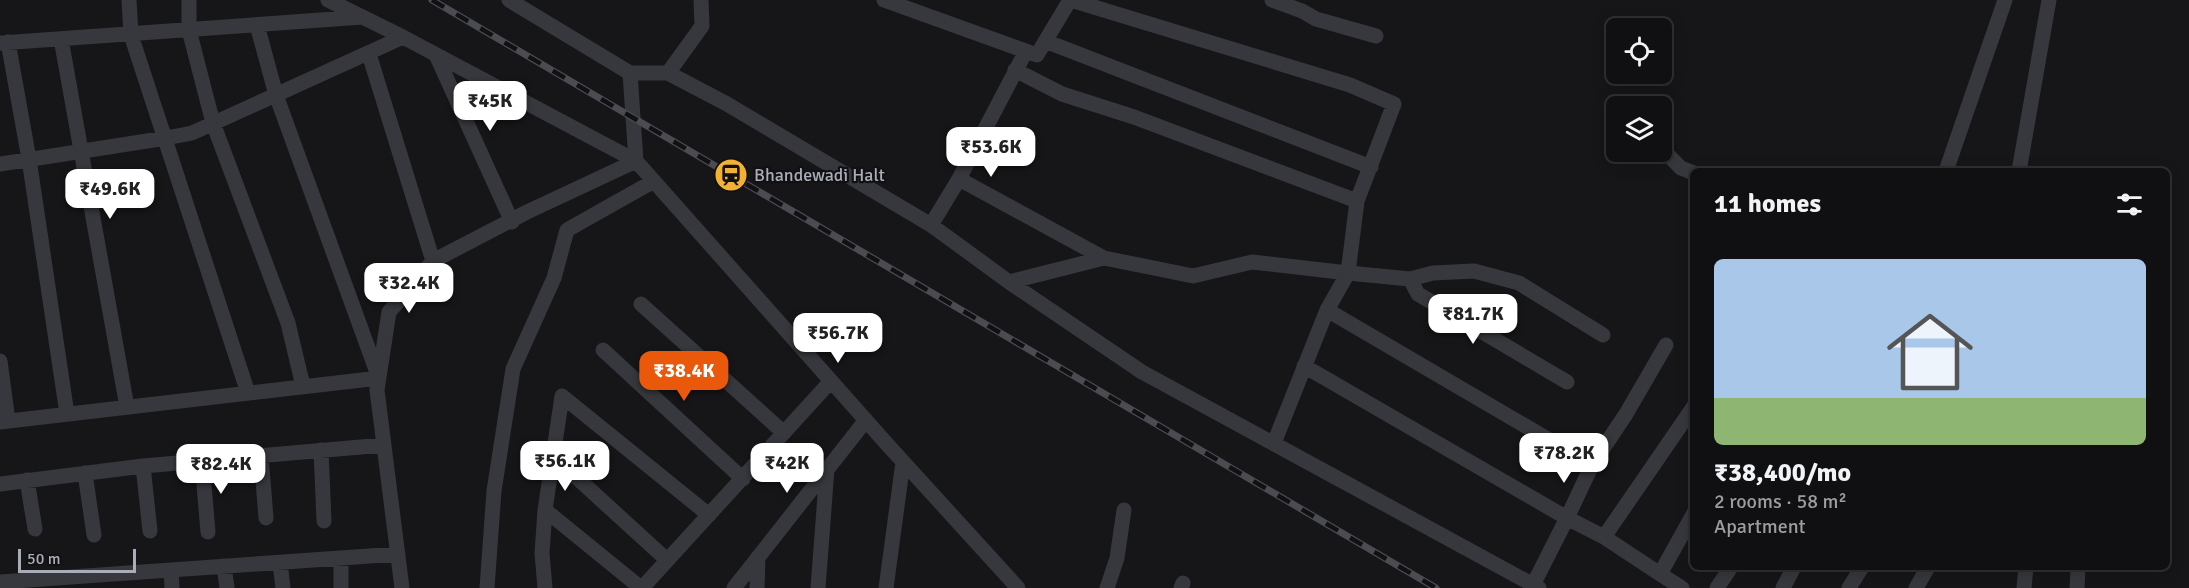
<!DOCTYPE html>
<html lang="en">
<head>
<meta charset="utf-8">
<style>
  body { margin:0; font-family:Signika,sans-serif; background:#19191b; color:#f1f3f6; height:100vh; display:flex; flex-direction:column; font-size:22px; white-space:nowrap }
  * { box-sizing:border-box; margin:0 }
  p { font-size:20px; color:#9c9d9f }
  .icon { flex:none; width:33px; height:33px; fill:none; stroke:currentColor; stroke-width:2; stroke-linecap:round; stroke-linejoin:round }
  .map { position:relative; flex:1; overflow:hidden }
  .side { position:absolute; left:1690px; top:168px; width:480px; height:402px; display:flex; flex-direction:column; background:#101012; border-radius:9px; box-shadow:0 3px 15px #0003,0 0 0 2px #303032 }
  .side>* { flex:none }
  .controls { position:absolute; left:1606px; top:18px; display:grid; gap:12px }
  .controls a { display:grid; place-items:center; width:66px; height:66px; border-radius:9px; background:#101012; box-shadow:0 3px 15px #0003,0 0 0 2px #303032; font-size:30px }
  .scale { position:absolute; left:18px; bottom:15px; width:118px; box-sizing:border-box; padding-left:6px; border:3px solid #a8adb8; border-top:0; font-size:16px; line-height:21px; white-space:nowrap; color:#a8adb8; -webkit-text-stroke:4px #111113; paint-order:stroke }
  .price { position:absolute; translate:-50% -51px; padding:0 14px; border-radius:12px; background:#fff; color:#222; font-size:20px; line-height:39px; filter:drop-shadow(0 2px 3px #0008) }
  .price::after { content:''; position:absolute; left:50%; top:36px; width:18px; height:14px; margin-left:-9px; background:inherit; clip-path:polygon(0 0,100% 0,50% 100%) }
  .price.on { background:#ea580c; color:#fff }
  ul { padding:0; list-style:none }
  li { display:grid; align-content:center; gap:12px; height:318px; padding:0 24px }
  li span { display:grid; place-items:center; height:186px; border-radius:9px; color:#555 }
  li>.icon { margin-inline-start:auto }
  span .icon { width:108px; height:108px; fill:#fffc; stroke-width:1 }
  li b { font-size:26px }
  h2 { display:flex; justify-content:space-between; align-items:center; height:72px; padding:0 24px; font-size:26px }
  .map>svg:first-child { display:block }
  .lines { fill:none; stroke-linecap:round; stroke-linejoin:round }
  .minor { stroke:#37383d; stroke-width:15 }
  .rail-casing { stroke:#4a4c52; stroke-width:7 }
  .rail { stroke:#111113; stroke-width:4.5; stroke-dasharray:14; stroke-linecap:butt }
  .labels { text-anchor:middle; dominant-baseline:central; stroke-width:4.5; stroke-linejoin:round; paint-order:stroke }
  .poi-label { font-size:18px; fill:#a8adb8; stroke:#111113; text-anchor:start }
</style>
</head>
<body>
<div class="map">
<svg width="2189" height="588" viewBox="0 0 2189 588">
  <rect width="100%" height="100%" fill="#161618"/>
  <g class="lines">
    <path class="minor" d="M129,0L131,35L248,393
      M189,0V30L213,123L288,323L303,386
      M509,0L630,73L636,161
      M884,0L1037,55L1070,0
      M1071,0L1350,85L1394,104L1357,201L1348,273L1410,279L1433,273L1474,271L1519,283L1603,335
      M1272,0L1302,11L1316,19L1376,36
      M403,37L636,161L886,443L1018,588
      M61,39L127,407
      M1045,41L1371,167
      M8,42L29,159L67,414
      M1,43L363,17
      M1026,51L959,179L1104,258
      M369,54L433,261
      M437,57L512,222
      M1015,70L1062,94L1134,117L1357,201
      M630,73H668L727,104L931,225L1009,282L1142,372L1539,588
      M668,73L702,26L701,0
      M1662,149L1681,168L1694,173
      M0,164L166,138L192,133L403,37L328,0
      M1946,171L2005,0
      M2019,171L2049,0
      M931,225L959,179
      M1410,279L1418,294L1567,382
      M1009,282L1104,258L1193,276L1252,262L1348,273L1327,310L1274,443
      M641,304L784,433
      M1327,310L1592,465
      M603,350L743,479
      M0,361L8,421
      M1304,366L1567,518L1592,465L1626,414L1666,345
      M562,396L709,515
      M0,422L379,378L276,95L257,25
      M321,450L324,521
      M261,455L266,518
      M553,456L667,560
      M202,461L208,532
      M143,466L150,531
      M85,473L94,535
      M27,480L35,529
      M0,484L143,466L384,445
      M545,510L641,588
      M1604,537L1660,574
      M341,558V588
      M280,563L283,588
      M224,566L227,588
      M171,571L172,588
      M0,582L398,554
      M1533,585L1567,518L1604,537L1694,406
      M402,588L377,390L389,312L433,261L527,212L636,161
      M487,588L494,491L513,369L554,278L567,230L654,181
      M545,588L542,553L545,510L562,396
      M642,588L831,381
      M734,588L866,420
      M757,588L758,557
      M818,588L827,469
      M886,588L903,462
      M1107,588L1117,558L1124,510
      M1181,588L1183,583
      M1682,588L1660,574L1694,513
      M1717,588L1731,567
      M1783,588L1794,567
      M1849,588L1862,567
      M1916,588L1928,567
      M2024,588L2026,567
      M2077,588L2078,568"/>
    <defs>
      <path id="rail" d="M432,0L1436,588"/>
    </defs>
    <use href="#rail" class="rail-casing"/>
    <use href="#rail" class="rail"/>
  </g>
  <defs>
    <symbol id="station-disc" viewBox="-11 -11 22 22"><circle r="9.5" fill="#f2b134" stroke="#111113"/><path d="M-3-6H3Q5-6 5-4V2Q5 4 3 4L4.5 6H3L1.5 4h-3L-3 6H-4.5L-3 4Q-5 4-5 2V-4Q-5-6-3-6ZM-3.5-4v3h7v-3ZM-3.5 1v1.5H-2V1ZM2 1v1.5H3.5V1Z" fill="#111"/></symbol>
  </defs>
  <g fill-rule="evenodd">
    <use href="#station-disc" x="712" y="156" width="38" height="38"/>
  </g>
  <g class="labels">
    <g class="poi-label">
      <text x="754" y="175">Bhandewadi Halt</text>
    </g>
  </g>
</svg>
<div class="controls">
<a><svg class="icon" aria-label="locate" viewBox="0 0 24 24"><circle cx="12" cy="12" r="6"/><path d="M12 2v4M12 18v4M2 12h4M18 12h4"/></svg></a>
<a><svg class="icon" aria-label="layers" viewBox="0 0 24 24"><path d="M12 4l9 5-9 5-9-5zM3 14l9 5 9-5"/></svg></a>
</div>
<div class="scale">50 m</div>
<b class="price" style="left:490px;top:132px">₹45K</b>
<b class="price" style="left:991px;top:178px">₹53.6K</b>
<b class="price" style="left:110px;top:220px">₹49.6K</b>
<b class="price" style="left:409px;top:314px">₹32.4K</b>
<b class="price" style="left:1473px;top:345px">₹81.7K</b>
<b class="price" style="left:838px;top:364px">₹56.7K</b>
<b class="price on" style="left:684px;top:402px">₹38.4K</b>
<b class="price" style="left:1564px;top:484px">₹78.2K</b>
<b class="price" style="left:565px;top:492px">₹56.1K</b>
<b class="price" style="left:787px;top:494px">₹42K</b>
<b class="price" style="left:221px;top:495px">₹82.4K</b>
<section class="side">
<h2>11 homes<svg class="icon" aria-label="filters" viewBox="0 0 24 24"><path d="M4 7h16M4 17h16"/><circle cx="9" cy="7" r="2"/><circle cx="15" cy="17" r="2"/></svg></h2>
<ul>
<li><span style="background:linear-gradient(#a9c7e8 75%,#8fb573 0)"><svg class="icon" aria-label="home" viewBox="0 0 24 24"><path d="M3 11l9-7 9 7M6 9v11h12V9"/></svg></span><div><b>₹38,400/mo</b><p>2 rooms · 58 m²</p><p>Apartment</p></div></li>
</ul>
</section>
</div>
</body>
</html>
